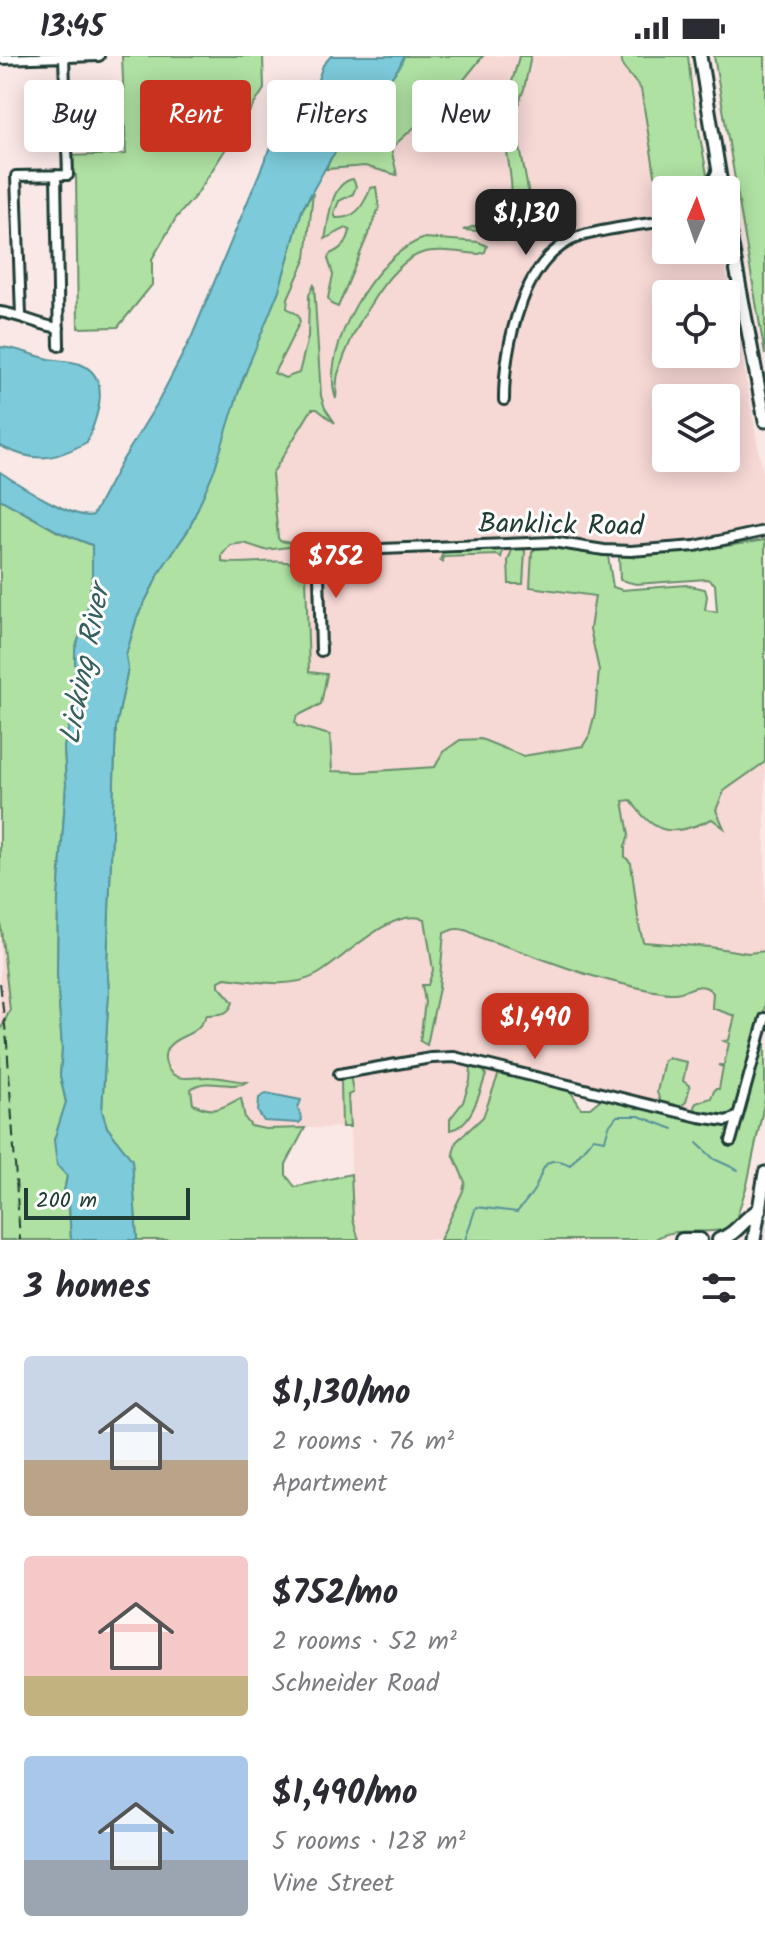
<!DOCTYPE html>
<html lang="en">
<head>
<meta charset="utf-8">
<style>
  body { margin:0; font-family:Kalam,sans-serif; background:#f7f7f7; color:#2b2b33; height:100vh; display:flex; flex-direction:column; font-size:30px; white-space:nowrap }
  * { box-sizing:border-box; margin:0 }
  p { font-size:26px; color:#7c7c81 }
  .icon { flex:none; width:44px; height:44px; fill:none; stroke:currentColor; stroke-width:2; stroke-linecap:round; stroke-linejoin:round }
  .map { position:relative; height:1184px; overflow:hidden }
  .drawer { display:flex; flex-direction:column; background:#fff; flex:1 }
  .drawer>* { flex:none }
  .guide { position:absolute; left:24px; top:24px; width:718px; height:72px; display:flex; gap:16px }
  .needle { width:52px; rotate:2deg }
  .buttons { position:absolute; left:652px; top:120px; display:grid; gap:16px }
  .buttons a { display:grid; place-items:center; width:88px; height:88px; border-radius:8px; background:#fff; box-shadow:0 4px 20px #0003; font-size:40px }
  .scale { position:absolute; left:24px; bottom:20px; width:166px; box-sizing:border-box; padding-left:8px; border:4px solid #1f3d34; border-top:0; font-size:22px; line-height:28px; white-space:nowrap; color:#1f3d34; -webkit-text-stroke:6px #fff; paint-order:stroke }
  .price { position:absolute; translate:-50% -68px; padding:0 18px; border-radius:16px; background:#c8321e; color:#fff; font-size:26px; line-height:52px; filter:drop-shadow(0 2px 4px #0008) }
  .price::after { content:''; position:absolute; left:50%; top:48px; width:24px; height:18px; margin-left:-12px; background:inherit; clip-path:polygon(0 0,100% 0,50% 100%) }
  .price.on { background:#222; color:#fff }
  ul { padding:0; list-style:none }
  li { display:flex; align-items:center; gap:24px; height:200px; padding:0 24px }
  li span { display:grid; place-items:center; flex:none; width:224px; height:160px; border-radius:8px; color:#555 }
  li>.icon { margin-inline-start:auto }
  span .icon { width:96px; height:96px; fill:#fffc; stroke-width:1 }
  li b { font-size:34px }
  h2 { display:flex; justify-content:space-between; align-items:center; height:96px; padding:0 24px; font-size:34px }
  .pill { padding:0 28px; border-radius:8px; background:#fff; box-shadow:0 4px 20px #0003; font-size:28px; line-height:72px }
  .pill.on { background:#c8321e; color:#fff }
  .status { display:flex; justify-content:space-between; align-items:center; height:56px; padding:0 40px; background:#fff; direction:ltr }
  .status svg { height:22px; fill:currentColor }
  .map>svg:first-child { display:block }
  .built { fill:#f6d8d5; fill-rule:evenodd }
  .green { fill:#afe1a2; stroke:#678f6b; stroke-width:2 }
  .water { fill:#7ccada; stroke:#579298; stroke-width:2 }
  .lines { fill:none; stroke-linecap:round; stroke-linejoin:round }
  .stream { stroke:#579298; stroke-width:2 }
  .minor-casing { stroke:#1f3d34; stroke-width:14 }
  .major-casing { stroke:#1f3d34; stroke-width:17 }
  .highway-casing { stroke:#1f3d34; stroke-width:18 }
  .minor { stroke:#fff; stroke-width:8 }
  .major { stroke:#fff; stroke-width:11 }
  .highway { stroke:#fff; stroke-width:12 }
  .rail { stroke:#1f3d34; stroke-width:2; stroke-dasharray:12 6; stroke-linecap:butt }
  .labels { text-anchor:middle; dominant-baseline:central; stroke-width:6; stroke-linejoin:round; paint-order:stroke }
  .street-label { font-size:28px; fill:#1f3d34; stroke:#fff }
  .water-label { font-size:30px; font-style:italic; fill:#36605e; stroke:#fff }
</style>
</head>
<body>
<div class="status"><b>13:45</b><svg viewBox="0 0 49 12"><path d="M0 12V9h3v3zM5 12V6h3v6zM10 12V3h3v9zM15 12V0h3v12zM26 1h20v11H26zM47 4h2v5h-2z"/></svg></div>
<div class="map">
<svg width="765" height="1184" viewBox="0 0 765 1184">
  <rect width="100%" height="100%" fill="#fae8e6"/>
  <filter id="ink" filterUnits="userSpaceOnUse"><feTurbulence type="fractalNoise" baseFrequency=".0125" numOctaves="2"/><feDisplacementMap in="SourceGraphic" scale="16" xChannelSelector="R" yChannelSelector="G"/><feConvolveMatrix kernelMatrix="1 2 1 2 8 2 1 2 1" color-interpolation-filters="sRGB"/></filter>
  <g filter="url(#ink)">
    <path class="built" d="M483,0H621L623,11L641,32L655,119L671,134H666V194H722L765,429V469L708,483L669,488L623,490L552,483L334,490L327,494L545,489L595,540L592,557L593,589L599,614L595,657L589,680L583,690L523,700L481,683L460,684L443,696L435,711L360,716L331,715L315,677L297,670L295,666L297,660L306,654L326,618L309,617L303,510L288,504L244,508L222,507V499L230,489L244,487L302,489L279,485L278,482L272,418L312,353H317L333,365L321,340L316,244L298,317L284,322L274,317L281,300L291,288L288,242L303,213L313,137L326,113L365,110L396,119L390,93L454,36ZM666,238H726V298H666ZM666,342H726V402H666Z
      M765,706V895L748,897L710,891L643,886L625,801V791L629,779L623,744H631L644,763L658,773L675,774L712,763L722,770L716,754L724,735Z
      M418,861L425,863L433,914L428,929H423L425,946L420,985L426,989L439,932L444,877L457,873L474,876L479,882L515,891L556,909L588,918L748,903L735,1055L705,1058L502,1011L483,1061L465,1077L456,1107L465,1126L463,1135L441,1183L359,1184L353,1164L350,1071L265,1073L251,1070L237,1043L219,1055L204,1053L193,1048L191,1033L194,1029L202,1027L237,1030L247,1026L210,1020L192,1023L178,1021L171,1017L166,1008L165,996L170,988L189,980L207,959L215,958L233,946L219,930V925L225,922L273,928L318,918L344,897L387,868Z
      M0,864L10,954L0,975Z"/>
    <path class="green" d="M122,0H263L264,33L197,138L176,162L152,203V229L118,271L78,272L76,119H68L67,100L126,98Z
      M404,0H483L454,36L391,92L397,119L365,110L326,113L331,102L399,11Z
      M519,0H531L524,33L514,60L529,139L532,174L521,178L463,174L499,162L509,156C517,132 504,94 504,68C504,44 514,23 519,0Z
      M621,0H688L692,37L708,124L707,134H671L655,119L641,33L623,11Z
      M714,0H765V299Z
      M353,123L356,130L353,138L339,145L334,157L336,162C357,163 363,149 371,132L376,131L379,152L338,251L331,248L328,242L333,219L328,202L330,198C341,193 348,187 350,174L346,172L325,183C329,164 330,127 353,123Z
      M313,137L306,202L288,242L287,252L298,259L300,266L274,317L285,322L299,317L308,281L309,239L314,228L321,340L325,352L335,367L317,353H312L272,418L278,482L280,485L305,489L265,494L244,487L230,489L222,499V506C248,510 278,500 303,510L306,521L309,616L327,618L321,648L297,660L295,666L297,670L330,679L332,715L360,716L435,711L443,696L460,684L481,683L523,700L583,690L589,680L595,657L599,614L590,573L595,540L530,531L532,496L539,489H545L608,500L613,531L622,534L686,529L705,533L707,540L705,554L717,556L715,528L707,523L636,528L620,524L619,500L687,496L765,484V706L724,735L716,754L724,772L712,763C673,781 654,780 631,744L623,745L629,779L625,791V801L631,807L639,869L643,886L710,891L748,897L765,895V950L739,1046C730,1066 716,1060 698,1057L694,1051L696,1047L711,1042L715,1033H719L723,1011L718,1009H724L729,987L724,985L729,984L735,960L712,952L713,937C700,922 689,937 674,937C658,938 606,924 589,919C554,908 520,894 484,883C475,880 468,872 456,873C452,873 448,876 444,877L439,932L427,989L420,985L425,946L422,929H428L433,914L425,863C390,851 344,903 318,918C290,934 254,925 225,922L219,925V930L233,946C229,960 219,958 207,959C193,984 182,976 169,990C165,995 164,1002 166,1008C172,1029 195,1020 210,1021C222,1021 235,1025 247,1026C230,1035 207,1020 191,1033L193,1048C216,1059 220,1052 241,1042L245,1062L251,1070L265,1073L305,1072L286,1108V1119L295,1131L351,1118L353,1164L359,1184H137L132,1104L107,1071L102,1055L109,935L107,909L116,671L128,613L126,599L137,561L162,512L189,473L256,288L279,234L302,154Z
      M425,182L479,186L487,190L485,196L479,198C461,197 439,192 422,197C385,209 349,282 338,318C336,326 337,335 336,343C319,294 376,196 425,182Z
      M0,443L58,476L92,489V524L86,563L75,593V645L64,691L66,728L58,844L57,918L62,994L60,1020L66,1047L54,1084L67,1120L64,1136L69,1149L71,1184H0V975L10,954L0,864Z
      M513,491H519L525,495L523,528H509L508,505Z
      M499,492L503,493L501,502L498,499L443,501V506L440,504L444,494Z
      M765,976V1043L747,1129L734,1169C709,1183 679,1167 654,1184H440L463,1135L465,1126L453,1098L456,1086L483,1061L499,1017L569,1033L581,1052H590L602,1042L731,1070L728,1085Z
      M668,1002L687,1006L683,1025L690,1030L686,1046L679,1052L661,1048L657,1036L664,1004Z
      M471,1011L484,1015L486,1019C479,1038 472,1070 450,1074V1063L463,1046L470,1025Z
      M348,1021L351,1024L353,1037L348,1039L350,1071H342L341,1026L343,1023Z"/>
    <path class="water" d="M331,0H404L399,11L331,102L302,154L279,234L241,328L215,412L189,473L162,512L137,561L126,599L128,613L116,671L107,909L109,935L102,1055L107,1071L132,1104L137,1184H71L69,1149L64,1136L67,1120L57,1109L54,1084L66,1046L60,1020L62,993L57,918L58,844L66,728L64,691L75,645V593L86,563L92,524V489L59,476L0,443V416C18,428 75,465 93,459L122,405L157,348L192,280L266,101L278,80L298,59L316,29L323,9Z
      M0,291C18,292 32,299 49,303C59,305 71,305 80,308C113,321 97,362 87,386C53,405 35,407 0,390Z
      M266,1037L301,1044L298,1052L302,1064L299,1067L264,1065L258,1056L259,1042Z"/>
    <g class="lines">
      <path class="stream" d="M697,1087L714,1103L738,1114
        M465,1184L476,1151L517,1156C523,1149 529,1142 534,1134C543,1119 541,1095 570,1109L593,1082L605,1084L609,1070L617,1060H639L673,1073"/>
      <defs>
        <path id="minor" d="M0,3L99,0
          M56,119L59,290
          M0,256C21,259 38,269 59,272
          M21,259L16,120L68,119L64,1
          M504,344C504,291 522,199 581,180C608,172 638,169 666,165
          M321,595L319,518L324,499L332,495L553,486L604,494L631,495L695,490L765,475
          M339,1018L431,1002L454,1001L699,1061L726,1065L737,1061
          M731,1085L765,962"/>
        <path id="major" d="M700,0L722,134
          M710,134L719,115
          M726,158L765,365
          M754,1184L765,1117"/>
        <path id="highway" d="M682,1184H700
          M719,1184C737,1178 743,1163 759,1154"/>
      </defs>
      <use href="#minor" class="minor-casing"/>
      <use href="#major" class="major-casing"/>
      <use href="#highway" class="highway-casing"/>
      <use href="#minor" class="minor"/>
      <use href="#major" class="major"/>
      <use href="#highway" class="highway"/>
      <path class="rail" d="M0,927L7,987L20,1184"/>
    </g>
  </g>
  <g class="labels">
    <g class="street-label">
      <text transform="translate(561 470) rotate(1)">Banklick Road</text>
    </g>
    <g class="water-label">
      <text transform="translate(86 609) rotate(-79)">Licking River</text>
    </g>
  </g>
</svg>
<div class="buttons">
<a><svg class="needle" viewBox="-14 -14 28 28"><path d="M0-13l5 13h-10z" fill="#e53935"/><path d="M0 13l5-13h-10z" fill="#7c7c81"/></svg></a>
<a><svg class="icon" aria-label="locate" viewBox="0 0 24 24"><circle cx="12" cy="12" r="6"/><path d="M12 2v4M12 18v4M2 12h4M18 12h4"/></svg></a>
<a><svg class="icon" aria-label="layers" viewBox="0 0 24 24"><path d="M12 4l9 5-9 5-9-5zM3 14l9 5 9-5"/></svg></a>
</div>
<div class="scale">200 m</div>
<b class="price on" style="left:526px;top:201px">$1,130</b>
<b class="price" style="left:336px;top:544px">$752</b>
<b class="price" style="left:535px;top:1005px">$1,490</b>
<div class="guide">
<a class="pill">Buy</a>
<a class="pill on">Rent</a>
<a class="pill">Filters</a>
<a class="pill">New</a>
</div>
</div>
<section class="drawer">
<h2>3 homes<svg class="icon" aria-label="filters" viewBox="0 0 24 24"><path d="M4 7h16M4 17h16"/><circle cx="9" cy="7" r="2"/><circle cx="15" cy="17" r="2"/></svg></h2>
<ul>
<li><span style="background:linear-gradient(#c9d6e8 65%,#b9a48a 0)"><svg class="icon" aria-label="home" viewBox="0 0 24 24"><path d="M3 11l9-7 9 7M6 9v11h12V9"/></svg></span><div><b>$1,130/mo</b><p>2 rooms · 76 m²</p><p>Apartment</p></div></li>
<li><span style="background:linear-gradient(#f6c9c9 75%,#c2b280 0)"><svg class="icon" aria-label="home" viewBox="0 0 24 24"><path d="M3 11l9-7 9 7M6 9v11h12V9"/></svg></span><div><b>$752/mo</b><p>2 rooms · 52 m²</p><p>Schneider Road</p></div></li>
<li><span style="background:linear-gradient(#a9c7e8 65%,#9aa5b1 0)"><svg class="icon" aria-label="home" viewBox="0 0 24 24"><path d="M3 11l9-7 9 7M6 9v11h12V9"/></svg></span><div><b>$1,490/mo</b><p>5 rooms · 128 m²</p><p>Vine Street</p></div></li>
</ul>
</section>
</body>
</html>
